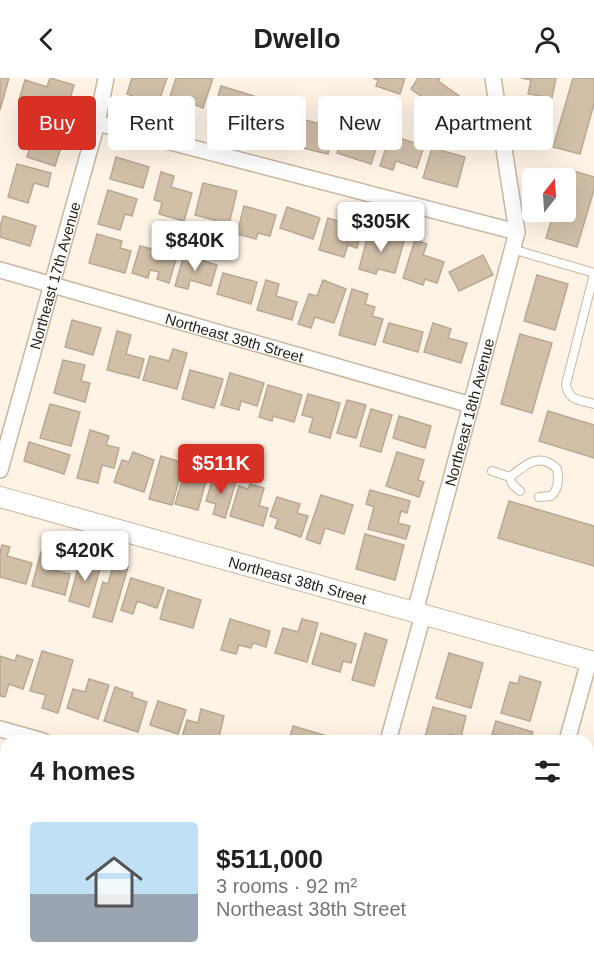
<!DOCTYPE html>
<html lang="en">
<head>
<meta charset="utf-8">
<style>
  body { margin:0; font-family:Helvetica,sans-serif; background:#f6f6f6; color:#222; height:100vh; display:flex; flex-direction:column; font-size:22px; white-space:nowrap }
  * { box-sizing:border-box; margin:0 }
  p { font-size:20px; color:#767676 }
  .icon { flex:none; width:33px; height:33px; fill:none; stroke:currentColor; stroke-width:2; stroke-linecap:round; stroke-linejoin:round }
  .map { position:relative; flex:1; overflow:hidden }
  .details { position:absolute; left:0px; top:657px; width:594px; height:234px; display:flex; flex-direction:column; background:#fff; border-radius:18px 18px 0 0; box-shadow:0 6px 24px #0002 }
  .details>* { flex:none }
  .hud { position:absolute; left:18px; top:18px; width:558px; height:54px; display:flex; gap:12px }
  .needle { width:39px; rotate:17deg }
  .tools { position:absolute; left:522px; top:90px; display:grid; gap:12px }
  .tools a { display:grid; place-items:center; width:54px; height:54px; border-radius:6px; background:#fff; box-shadow:0 6px 24px #0002; font-size:30px }
  .price { position:absolute; translate:-50% -51px; padding:0 14px; border-radius:6px; background:#fff; color:#222; font-size:20px; line-height:39px; filter:drop-shadow(0 2px 3px #0008) }
  .price::after { content:''; position:absolute; left:50%; top:36px; width:18px; height:14px; margin-left:-9px; background:inherit; clip-path:polygon(0 0,100% 0,50% 100%) }
  .price.current { background:#d93025; color:#fff }
  ul { padding:0; list-style:none }
  li { display:flex; align-items:center; gap:18px; height:150px; padding:0 30px }
  li span { display:grid; place-items:center; flex:none; width:168px; height:120px; border-radius:6px; color:#555 }
  li>.icon { margin-inline-start:auto }
  span .icon { width:72px; height:72px; fill:#fffc; stroke-width:1 }
  li b { font-size:26px }
  h2 { display:flex; justify-content:space-between; align-items:center; height:72px; padding:0 30px; font-size:26px }
  .pill { padding:0 21px; border-radius:6px; background:#fff; box-shadow:0 6px 24px #0002; font-size:21px; line-height:54px }
  .pill.current { background:#d93025; color:#fff }
  header { display:flex; justify-content:space-between; align-items:center; height:78px; padding:0 30px; background:#fff; font-size:27px; font-weight:700 }
  .map>svg:first-child { display:block }
  .building { fill:#d1bfa8; stroke:#baa892; stroke-width:1.5 }
  .lines { fill:none; stroke-linecap:round; stroke-linejoin:round }
  .service-casing { stroke:#c8b69f; stroke-width:10 }
  .minor-casing { stroke:#c8b69f; stroke-width:18 }
  .tertiary-casing { stroke:#c8b69f; stroke-width:22 }
  .service { stroke:#fff; stroke-width:8 }
  .minor { stroke:#fff; stroke-width:15 }
  .tertiary { stroke:#fff; stroke-width:20 }
  .labels { text-anchor:middle; dominant-baseline:central; stroke-width:5; stroke-linejoin:round; paint-order:stroke }
  .street-label { font-size:15px; fill:#231c13; stroke:#fef3e5 }
</style>
</head>
<body>
<header><svg class="icon" aria-label="back" viewBox="0 0 24 24"><path d="M15 5l-7 7 7 7"/></svg>Dwello<svg class="icon" aria-label="person" viewBox="0 0 24 24"><circle cx="12" cy="8" r="4"/><path d="M4 21q1-7 8-7t8 7"/></svg></header>
<div class="map">
<svg width="594" height="891" viewBox="0 0 594 891">
  <rect width="100%" height="100%" fill="#fef3e5"/>
  <path class="building" d="M0,0H9L0,32Z
    M50,0L74,7L68,28L50,23L44,41L23,35L27,24L19,22L25,2L47,9Z
    M132,0H167L158,26L127,16Z
    M176,0H213L203,30L193,26L190,35L167,28Z
    M373,0H405L400,16L376,8L378,2Z
    M418,0H440L438,3L472,27L459,45L411,11Z
    M521,0H556L552,20L528,16L531,2Z
    M573,0H594V26L580,76L553,69Z
    M221,8L254,18L247,43L214,33Z
    M261,20L274,23L271,35L292,41L287,59L253,50Z
    M298,40L335,50L328,76L290,67Z
    M31,43L66,54L55,88L27,79L31,65L24,63Z
    M344,53L378,65L371,86L337,75Z
    M390,57L424,68L417,90L396,83L393,92L380,88Z
    M432,70L465,79L457,109L423,100Z
    M116,79L149,89L143,110L110,101Z
    M17,86L51,95L48,109L34,105L28,125L8,119Z
    M567,91L594,99V112L577,169L546,160L554,134H566V100H564Z
    M161,94L174,98L171,109L192,115L184,143L159,136L162,124L154,122Z
    M203,105L237,113L229,146L195,137Z
    M108,112L137,121L132,138L125,136L120,152L98,146Z
    M244,128L276,137L270,158L258,155L256,161L237,156Z
    M287,129L320,140L313,161L280,150Z
    M3,138L36,148L30,168L0,159V149Z
    M328,140L362,150L357,170L348,167L344,179L319,172Z
    M369,153L404,163L395,195L378,191L376,196L359,191Z
    M97,156L122,163L120,170L131,173L125,195L89,185Z
    M415,162L427,166L423,177L444,184L437,205L425,201L423,207L403,200Z
    M154,164L168,167L165,175L177,178L169,205L157,201L159,194L150,192L148,200L132,195L140,168L152,171Z
    M184,177L217,187L211,208L190,202L188,211L175,208Z
    M483,177L493,197L459,213L449,194Z
    M223,195L257,204L251,226L217,216Z
    M537,197L568,206L555,252L524,243Z
    M266,202L279,206L276,218L297,224L292,242L257,232Z
    M323,202L346,211L334,245L315,239L311,250L298,246L309,216L317,218Z
    M352,211L368,216L365,226L375,229L372,238L383,241L375,267L339,257Z
    M72,242L101,250L93,277L65,269Z
    M389,245L423,254L418,274L383,264Z
    M433,245L451,251L448,260L467,265L461,285L424,274Z
    M117,253L131,257L126,276L144,281L139,300L107,292Z
    M520,256L552,265L532,335L501,326Z
    M173,271L187,275L177,311L143,302L150,278L169,283Z
    M63,282L85,287L81,303L90,305L85,324L54,315Z
    M190,292L223,301L214,330L182,321Z
    M230,295L264,305L257,328L241,323L239,332L221,327Z
    M268,307L302,317L294,344L273,338L272,343L259,339Z
    M308,316L340,325L330,360L309,354L313,340L302,337Z
    M347,322L366,327L356,360L337,355Z
    M50,326L80,334L71,368L40,360Z
    M371,331L392,337L381,374L360,368Z
    M548,333L594,347V380L539,363Z
    M399,338L431,348L425,370L393,360Z
    M90,352L109,358L106,367L119,370L114,390L102,387L98,405L77,400Z
    M29,364L70,377L64,396L24,383Z
    M133,374L154,382L144,414L114,404L122,382L129,384Z
    M397,374L424,382L418,402L424,404L419,419L386,408Z
    M161,378L184,385L172,427L149,421Z
    M187,386L209,392L198,432L175,426Z
    M214,397L236,404L225,440L213,436L216,426L206,423Z
    M250,406L264,410L259,428L268,430L263,448L230,438L239,408L248,411Z
    M370,412L410,423L407,435L401,433L398,445L410,448L406,461L368,451L374,429L366,426Z
    M321,417L353,427L344,456L325,450L320,466L306,461Z
    M277,419L300,426L297,435L308,438L301,459L275,450L278,441L270,438Z
    M509,423L594,448V488L498,460Z
    M365,456L404,467L395,502L356,491Z
    M2,467L10,469L7,478L32,485L26,506L0,499V474Z
    M41,474L52,477L49,491L70,496L65,517L32,508Z
    M82,476L93,479L90,488L100,491L89,529L69,523Z
    M114,485L128,489L112,544L93,539L103,504L108,506Z
    M131,500L164,510L157,530L137,523L133,536L121,532Z
    M168,512L201,522L193,550L160,541Z
    M230,541L270,553L266,569L253,565L251,570L239,567L236,576L221,572Z
    M302,541L318,545L307,584L275,575L283,550L298,554Z
    M321,555L356,566L351,585L343,583L340,594L312,586Z
    M365,555L387,562L374,608L352,602Z
    M42,573L73,582L58,635L42,630L46,617L30,613Z
    M449,575L483,585L471,630L436,620Z
    M17,577L33,582L23,611L9,606L5,619L0,618V578L15,583Z
    M520,598L541,604L530,643L501,635L510,604L518,606Z
    M89,601L109,607L98,641L67,630L73,611L85,614Z
    M115,609L133,615L132,619L147,624L138,654L104,643Z
    M158,623L186,632L178,656L150,647Z
    M433,629L466,638L461,659L450,656L449,663H424Z
    M201,631L224,638L218,663H181L187,642L198,645Z
    M496,643L533,654L530,663H500L502,658L492,656Z
    M293,648L334,660L333,663H289Z
    M6,682V717L0,716V703Z
    M588,705L594,707V747L588,745Z
    M588,754L594,756V796L588,794Z
    M212,885H251L249,891H210Z
    M265,885H283L281,891H263Z
    M365,885H394L392,891H366L363,890Z
    M435,885H469L467,890L462,889L461,891H433Z
    M535,885H541L563,891H533Z"/>
  <g class="lines">
    <defs>
      <path id="service" d="M512,171L594,195
        M594,196L566,306C568,323 580,322 594,326
        M492,393L510,399
        M520,413L512,406L510,399C525,387 540,373 557,391C559,401 559,411 551,418L539,419"/>
      <g id="minor">
        <path d="M97,45L517,154"/>
        <path id="s1" d="M0,192L471,327"/>
        <path id="s2" d="M0,392L97,45L106,0"/>
        <path d="M0,651L43,663"/>
        <path id="s3" d="M388,663L423,537L417,526L471,327L517,154L493,0"/>
        <path d="M567,663L589,583"/>
        <path d="M0,878L6,879"/>
        <path d="M26,885L47,891"/>
        <path d="M326,891L327,885"/>
        <path d="M506,891L507,885"/>
      </g>
      <g id="tertiary">
        <path id="s4" d="M0,419L594,584"/>
      </g>
    </defs>
    <use href="#service" class="service-casing"/>
    <use href="#minor" class="minor-casing"/>
    <use href="#tertiary" class="tertiary-casing"/>
    <use href="#service" class="service"/>
    <use href="#minor" class="minor"/>
    <use href="#tertiary" class="tertiary"/>
  </g>
  <g class="labels">
    <g class="street-label">
      <text stroke="none"><textPath href="#s2" startOffset="202">Northeast 17th Avenue</textPath></text>
      <text stroke="none"><textPath href="#s1" startOffset="244">Northeast 39th Street</textPath></text>
      <text stroke="none"><textPath href="#s3" startOffset="342">Northeast 18th Avenue</textPath></text>
      <text stroke="none"><textPath href="#s4" startOffset="309">Northeast 38th Street</textPath></text>
    </g>
  </g>
</svg>
<div class="tools">
<a><svg class="needle" viewBox="-14 -14 28 28"><path d="M0-13l5 13h-10z" fill="#e53935"/><path d="M0 13l5-13h-10z" fill="#767676"/></svg></a>
</div>
<b class="price" style="left:381px;top:175px">$305K</b>
<b class="price" style="left:195px;top:194px">$840K</b>
<b class="price current" style="left:221px;top:417px">$511K</b>
<b class="price" style="left:85px;top:504px">$420K</b>
<div class="hud">
<a class="pill current">Buy</a>
<a class="pill">Rent</a>
<a class="pill">Filters</a>
<a class="pill">New</a>
<a class="pill">Apartment</a>
</div>
<section class="details">
<h2>4 homes<svg class="icon" aria-label="filters" viewBox="0 0 24 24"><path d="M4 7h16M4 17h16"/><circle cx="9" cy="7" r="2"/><circle cx="15" cy="17" r="2"/></svg></h2>
<ul>
<li><span style="background:linear-gradient(#bfe0f5 60%,#9aa5b1 0)"><svg class="icon" aria-label="home" viewBox="0 0 24 24"><path d="M3 11l9-7 9 7M6 9v11h12V9"/></svg></span><div><b>$511,000</b><p>3 rooms · 92 m²</p><p>Northeast 38th Street</p></div></li>
</ul>
</section>
</div>
</body>
</html>
